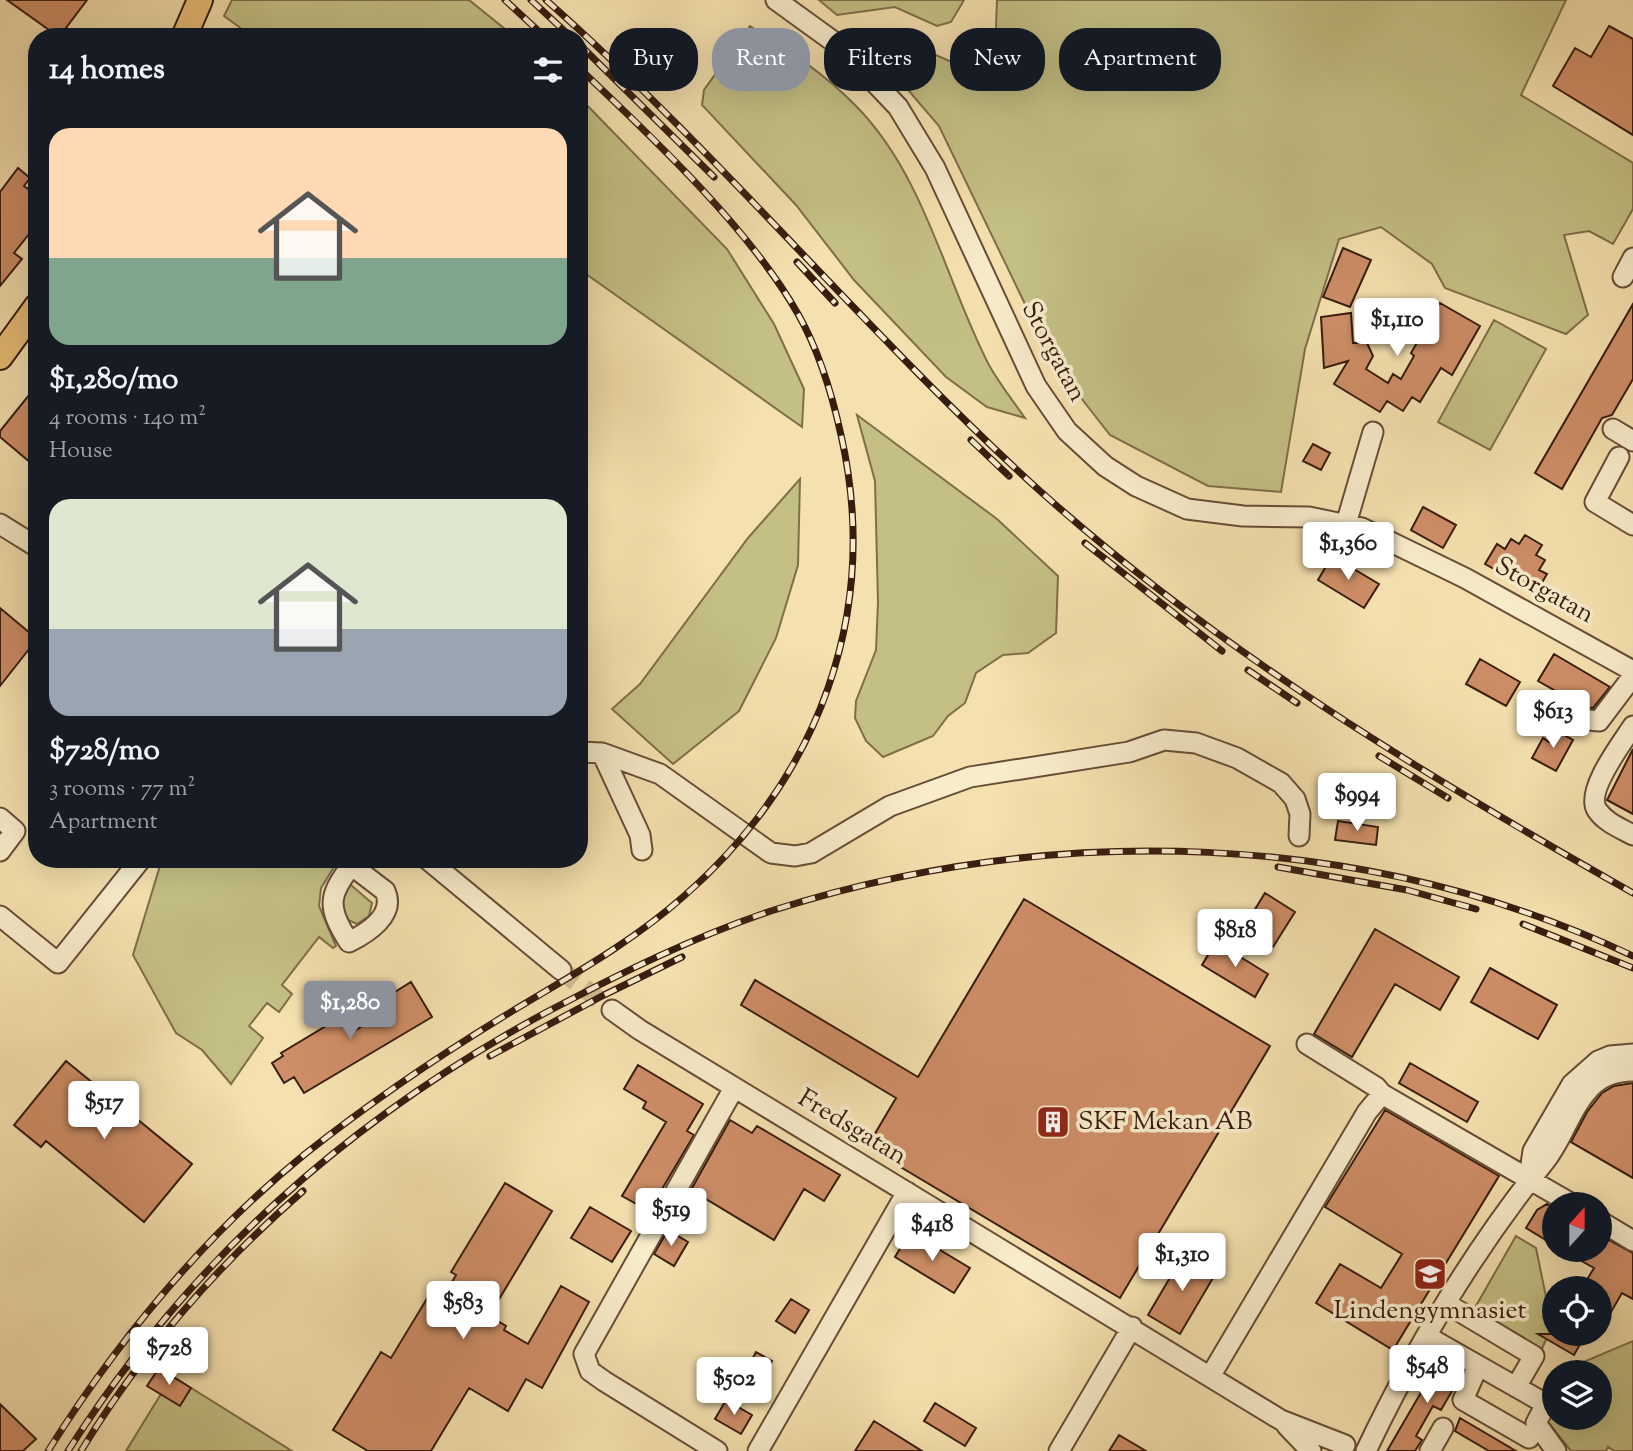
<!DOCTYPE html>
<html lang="en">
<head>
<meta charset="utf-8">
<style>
  body { margin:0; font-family:"Sorts Mill Goudy",serif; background:#242831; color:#f1f3f6; height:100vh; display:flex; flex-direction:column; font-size:26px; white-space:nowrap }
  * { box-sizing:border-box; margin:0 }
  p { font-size:23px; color:#9ea1a6 }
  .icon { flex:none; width:38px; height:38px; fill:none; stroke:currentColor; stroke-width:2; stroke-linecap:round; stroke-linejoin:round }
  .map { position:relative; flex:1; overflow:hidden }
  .details { position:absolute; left:28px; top:28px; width:560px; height:840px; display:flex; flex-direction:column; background:#171b24; border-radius:28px; box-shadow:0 7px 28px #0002 }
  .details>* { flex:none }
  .banner { position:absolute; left:609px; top:28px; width:665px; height:63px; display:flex; gap:14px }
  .needle { width:46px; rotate:21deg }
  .buttons { position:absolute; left:1542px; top:1192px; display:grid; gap:14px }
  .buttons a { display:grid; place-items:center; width:70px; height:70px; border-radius:50%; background:#171b24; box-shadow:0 7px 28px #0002; font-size:35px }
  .price { position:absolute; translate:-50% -60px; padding:0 16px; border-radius:7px; background:#fff; color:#222; font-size:23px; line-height:46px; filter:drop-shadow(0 2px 4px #0008) }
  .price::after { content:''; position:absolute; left:50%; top:42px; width:21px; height:16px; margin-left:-10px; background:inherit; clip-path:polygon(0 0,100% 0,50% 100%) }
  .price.on { background:#8c9099; color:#fff }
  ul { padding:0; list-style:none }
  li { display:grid; align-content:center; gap:14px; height:371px; padding:0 21px }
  li span { display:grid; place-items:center; height:217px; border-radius:21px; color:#555 }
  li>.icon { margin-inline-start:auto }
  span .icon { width:126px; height:126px; fill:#fffc; stroke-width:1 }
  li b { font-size:30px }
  h2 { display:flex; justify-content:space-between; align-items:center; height:84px; padding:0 21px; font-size:30px }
  .tag { padding:0 24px; border-radius:28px; background:#171b24; box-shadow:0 7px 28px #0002; font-size:24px; line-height:63px }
  .tag.on { background:#8c9099; color:#fff }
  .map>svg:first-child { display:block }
  .green { fill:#c4c085; stroke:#7e6e4a; stroke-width:2 }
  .building { fill:#ce8e67; stroke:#381c0e; stroke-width:2 }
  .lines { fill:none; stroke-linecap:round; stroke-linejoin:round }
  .minor-tunnel { stroke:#cfba8f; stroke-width:19; stroke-dasharray:19 10; stroke-linecap:butt }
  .minor-casing { stroke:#674d36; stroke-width:23 }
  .major-casing { stroke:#381c0e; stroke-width:28 }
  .minor { stroke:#f8eccb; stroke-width:19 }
  .major { stroke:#eac078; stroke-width:24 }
  .rail-casing { stroke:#381c0e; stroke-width:7 }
  .rail { stroke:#f8eccb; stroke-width:4.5; stroke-dasharray:13; stroke-linecap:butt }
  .labels { text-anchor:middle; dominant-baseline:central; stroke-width:7; stroke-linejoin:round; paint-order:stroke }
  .street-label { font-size:26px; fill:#381c0e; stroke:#f8eccb }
  .poi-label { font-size:26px; fill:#381c0e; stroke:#f8eccb; text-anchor:start }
</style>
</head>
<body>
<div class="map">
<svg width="1633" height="1451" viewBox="0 0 1633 1451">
  <rect width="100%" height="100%" fill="#f5e1af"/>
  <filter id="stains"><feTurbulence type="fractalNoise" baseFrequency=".00286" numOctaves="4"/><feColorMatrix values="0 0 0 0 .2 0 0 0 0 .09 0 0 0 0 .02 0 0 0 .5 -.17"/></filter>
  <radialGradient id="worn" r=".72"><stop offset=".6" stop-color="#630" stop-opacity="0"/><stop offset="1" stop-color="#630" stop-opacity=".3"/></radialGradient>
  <path class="green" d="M232,0H469L515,37H253L224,16Z
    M819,0H964L951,22L937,26L895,7L837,15Z
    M997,0H1566L1521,95L1633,163V209L1613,244L1589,231L1564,235L1588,315L1566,334L1445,288L1432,264L1381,227L1339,239L1305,349L1281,492L1208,486L1110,435L1053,362L939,126L873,49L897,38L977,73L995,54Z
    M750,26C788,50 824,73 856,106C925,176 945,280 989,365C999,383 1013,401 1025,418L987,407L946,377L854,280L796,205L702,105L704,90Z
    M579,97L727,249L774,324L804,389L802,427L579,269Z
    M1494,320L1546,349L1490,450L1438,422Z
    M857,415L997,519L1058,576L1056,633L1028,653L1003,655L976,673L965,703L948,716L933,736L883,757L866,741L855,718L856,701L876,650L878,602L875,481Z
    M800,479L798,565L776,638L739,711L673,764L612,709L640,684L748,538Z
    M162,859H339L321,888L319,906L336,946L333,948L319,937L282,985L292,994L279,1012L267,1003L249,1026L263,1038L231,1084L202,1050L176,1033L133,955Z
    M345,880L372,903L369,916L357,924L342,917Z
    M1516,1236L1536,1248L1552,1326L1541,1351L1473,1311Z
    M1633,1341V1451H1615L1608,1447L1606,1451H1571L1546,1420L1554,1407V1418H1600V1372H1576L1581,1363Z
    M172,1376L292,1451H126Z"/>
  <path class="building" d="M7,0H87L59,37Z
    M1609,26L1633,39V135L1553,86L1575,48L1591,57Z
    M18,168L30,178L24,186L37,195V224L14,253L22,259L0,286V192Z
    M1343,248L1371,260L1350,307L1323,297Z
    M1440,303L1480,326L1452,375L1441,368L1420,402L1412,397L1403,411L1387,401L1380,412L1334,384L1348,361L1324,368L1321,317L1351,313L1353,343H1367L1373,356L1366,369L1388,383L1393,374L1401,379L1414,356L1411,353Z
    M1633,304V379L1612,415L1602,418L1562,489L1535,473Z
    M37,385V468L0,437V431Z
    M1313,444L1330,453L1321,470L1303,461Z
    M1423,507L1456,525L1443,548L1411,530Z
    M1525,535L1542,545L1536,555L1545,560L1539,570L1547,574L1536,593L1485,564L1497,544L1505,549L1511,539L1519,544Z
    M1332,556L1379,584L1364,608L1318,580Z
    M0,608L37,639L0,686Z
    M1554,654L1610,687L1593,708L1584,707L1538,681Z
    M1480,659L1520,682L1506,706L1466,684Z
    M1555,730L1573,740L1556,771L1532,758L1543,738L1549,742Z
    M1633,749V814L1607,800Z
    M1338,821L1378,827L1376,845L1335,840Z
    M1265,893L1295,912L1273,947L1243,929Z
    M1024,899L1270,1046L1120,1298L867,1147L896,1098L741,1005L755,980L918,1077Z
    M1375,929L1459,977L1440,1010L1395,984L1352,1057L1314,1034Z
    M1216,942L1268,974L1255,997L1202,965Z
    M1490,968L1557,1005L1538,1039L1471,1002Z
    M411,982L432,1017L304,1093L294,1077L284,1083L272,1063L283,1056L281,1053L341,1017L351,1033L393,1007L387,997Z
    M66,1061L192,1164L144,1222L46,1141L41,1147L14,1125Z
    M1410,1063L1478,1102L1467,1122L1399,1083Z
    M638,1065L703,1104L687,1131L694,1135L649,1211L622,1196L666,1122L643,1108L646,1102L624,1089Z
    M1633,1083V1178L1571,1142L1587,1112L1602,1093L1614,1086Z
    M1385,1110L1499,1176L1393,1350L1316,1303L1340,1264L1381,1288L1402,1254L1325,1207Z
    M730,1120L752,1133L757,1126L840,1175L824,1201L804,1189L774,1240L691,1190Z
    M505,1183L552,1211L489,1316L506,1326L504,1330L528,1344L561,1286L589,1302L542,1388L526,1379L508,1411L469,1388L431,1451H368L333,1430L381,1352L391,1358L431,1292L442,1299L456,1275L451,1272Z
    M1547,1204L1554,1208V1245L1526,1228L1537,1210Z
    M590,1207L631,1231L612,1262L571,1238Z
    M668,1230L688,1242L674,1266L654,1254Z
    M910,1232L970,1268L954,1293L895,1257Z
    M1600,1235L1633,1253V1299L1622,1293L1600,1331V1288H1582L1594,1268L1562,1250H1600Z
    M1185,1252L1217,1271L1180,1334L1148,1315Z
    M791,1299L809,1310L795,1333L776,1321Z
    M1538,1334H1586L1574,1355Z
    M756,1352L772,1361L760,1381L745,1372Z
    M1441,1358L1463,1371L1459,1379L1441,1410L1433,1406L1416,1436L1422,1440L1415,1451H1387Z
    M159,1368L191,1388L180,1406L147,1386Z
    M726,1400L752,1415L741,1434L715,1419Z
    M935,1403L976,1428L965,1446L924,1421Z
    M0,1404L36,1439L23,1451H0Z
    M1460,1418L1516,1451H1489L1455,1431Z
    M874,1421L922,1451H855Z
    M1119,1435L1146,1451H1109Z"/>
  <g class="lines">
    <path class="minor-tunnel" d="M561,970L612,1010"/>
    <defs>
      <path id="minor" d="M776,0L841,47L898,107L935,168L1036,386L1067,431L1105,466L1136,486L1187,509L1243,516L1309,517L1362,528L1465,578L1633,671
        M1623,277L1633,258
        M1613,429L1633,441
        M1619,457L1595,502L1633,525
        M0,524L37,547
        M1346,524L1373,432
        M1557,717L1599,721L1633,676
        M1633,726C1622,743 1585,791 1597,810C1605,822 1620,828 1633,835
        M579,752L602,753L660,774L771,853L795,856L811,853L890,806L970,777L1129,752L1164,740L1196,743L1237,758L1281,783L1295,799L1300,814L1299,836
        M602,753L640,835L642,850
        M0,818L15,831L0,851
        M427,859L561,970
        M351,865L385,891C396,915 367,933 349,942C324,903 330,894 356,859
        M0,916L58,963L141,859
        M612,1010L640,1030L1281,1420L1345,1445
        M1307,1044L1376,1087L1382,1094L1572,1204
        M1529,1178L1533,1151L1572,1084L1598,1061L1610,1056L1633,1054
        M1600,1221L1633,1241
        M1447,1304L1534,1356L1516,1387
        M1428,1337L1546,1404L1536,1423L1556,1451
        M1478,1366L1463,1400L1529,1438
        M1211,1375L1367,1112L1382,1094
        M1287,1426L1311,1451
        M717,1451L604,1381L590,1371L584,1354L734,1088
        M758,1451L907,1192
        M1059,1451L1132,1327
        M1366,1451C1414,1350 1475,1248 1545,1161C1563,1139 1570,1109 1590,1088C1601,1076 1617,1071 1633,1071
        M1430,1451L1443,1428"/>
      <path id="major" d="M184,37L200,0
        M0,357L37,306"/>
    </defs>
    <use href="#minor" class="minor-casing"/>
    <use href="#major" class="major-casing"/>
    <use href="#minor" class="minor"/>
    <use href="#major" class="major"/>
    <defs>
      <path id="rail" d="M505,0L545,37
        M531,0L571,37
        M546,0C720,154 868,335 1040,491C1220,652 1424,775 1633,893
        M579,44L714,177
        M797,262L835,303
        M971,440L1009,476
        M1085,543L1222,651
        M1248,670L1297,703
        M1379,756L1448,798
        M1278,867L1407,890L1476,909
        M1523,924L1633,968
        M490,1056L604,995L682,957
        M48,1451C118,1340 203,1237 305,1154C367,1105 434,1059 501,1018C563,980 629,945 684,896C819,778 881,612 841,435C832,394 819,351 798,314C750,229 651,136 579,68
        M68,1451C189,1261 348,1120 545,1013C619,974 695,936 774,910C1054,821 1366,830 1633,956
        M81,1451C140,1354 217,1266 303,1191"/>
    </defs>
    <use href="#rail" class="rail-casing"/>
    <use href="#rail" class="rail"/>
  </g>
  <defs>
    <symbol id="building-square" viewBox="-11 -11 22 22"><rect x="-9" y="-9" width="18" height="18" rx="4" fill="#8f2418" stroke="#f8eccb"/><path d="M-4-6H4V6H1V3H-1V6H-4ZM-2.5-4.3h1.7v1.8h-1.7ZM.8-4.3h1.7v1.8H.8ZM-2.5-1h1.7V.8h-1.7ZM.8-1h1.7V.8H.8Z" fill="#fff"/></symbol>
    <symbol id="school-square" viewBox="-11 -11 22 22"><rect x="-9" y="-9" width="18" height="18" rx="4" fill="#8f2418" stroke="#f8eccb"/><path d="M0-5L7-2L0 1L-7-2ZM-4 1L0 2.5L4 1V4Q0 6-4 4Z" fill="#fff"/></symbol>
  </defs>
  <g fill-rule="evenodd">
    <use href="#building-square" x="1034" y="1103" width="38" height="38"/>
    <use href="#school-square" x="1411" y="1255" width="38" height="38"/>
  </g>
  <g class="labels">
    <g class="street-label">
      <text transform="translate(1053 352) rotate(62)">Storgatan</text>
      <text transform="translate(1544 591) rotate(29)">Storgatan</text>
      <text transform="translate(852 1128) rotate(31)">Fredsgatan</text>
    </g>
    <g class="poi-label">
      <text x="1078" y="1122">SKF Mekan AB</text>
      <text x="1430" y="1311" text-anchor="middle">Lindengymnasiet</text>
    </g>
  </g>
  <rect width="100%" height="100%" filter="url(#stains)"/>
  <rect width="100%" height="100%" fill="url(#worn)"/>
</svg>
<div class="buttons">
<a><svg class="needle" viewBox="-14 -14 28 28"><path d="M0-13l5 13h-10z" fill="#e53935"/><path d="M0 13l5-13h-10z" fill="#9ea1a6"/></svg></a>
<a><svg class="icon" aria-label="locate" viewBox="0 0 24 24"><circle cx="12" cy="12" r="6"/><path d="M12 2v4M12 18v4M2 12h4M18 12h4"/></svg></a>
<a><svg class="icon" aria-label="layers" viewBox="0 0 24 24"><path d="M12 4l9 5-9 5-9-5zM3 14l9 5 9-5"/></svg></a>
</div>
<b class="price" style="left:1397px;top:358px">$1,110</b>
<b class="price" style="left:1348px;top:582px">$1,360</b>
<b class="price" style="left:1553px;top:750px">$613</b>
<b class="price" style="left:1357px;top:833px">$994</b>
<b class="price" style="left:1235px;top:969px">$818</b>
<b class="price on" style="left:350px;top:1041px">$1,280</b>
<b class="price" style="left:104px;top:1141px">$517</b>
<b class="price" style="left:671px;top:1248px">$519</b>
<b class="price" style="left:932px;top:1263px">$418</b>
<b class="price" style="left:1182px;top:1293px">$1,310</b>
<b class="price" style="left:463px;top:1341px">$583</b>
<b class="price" style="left:169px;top:1387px">$728</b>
<b class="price" style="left:1427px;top:1405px">$548</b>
<b class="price" style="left:734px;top:1417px">$502</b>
<div class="banner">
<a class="tag">Buy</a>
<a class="tag on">Rent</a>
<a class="tag">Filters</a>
<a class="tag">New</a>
<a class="tag">Apartment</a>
</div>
<section class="details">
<h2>14 homes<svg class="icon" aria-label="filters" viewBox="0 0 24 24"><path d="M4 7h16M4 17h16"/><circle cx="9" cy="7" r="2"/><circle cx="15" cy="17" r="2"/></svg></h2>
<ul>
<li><span style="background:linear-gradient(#ffd9b3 60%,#7fa58c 0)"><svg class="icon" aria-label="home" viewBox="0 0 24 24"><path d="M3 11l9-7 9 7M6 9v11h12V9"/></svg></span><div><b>$1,280/mo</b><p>4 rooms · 140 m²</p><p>House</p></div></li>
<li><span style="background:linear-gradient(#dfe7d0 60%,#9aa5b1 0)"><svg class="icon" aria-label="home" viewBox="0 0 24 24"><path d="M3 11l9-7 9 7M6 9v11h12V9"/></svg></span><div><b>$728/mo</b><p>3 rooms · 77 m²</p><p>Apartment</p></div></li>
</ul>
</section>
</div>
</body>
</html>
